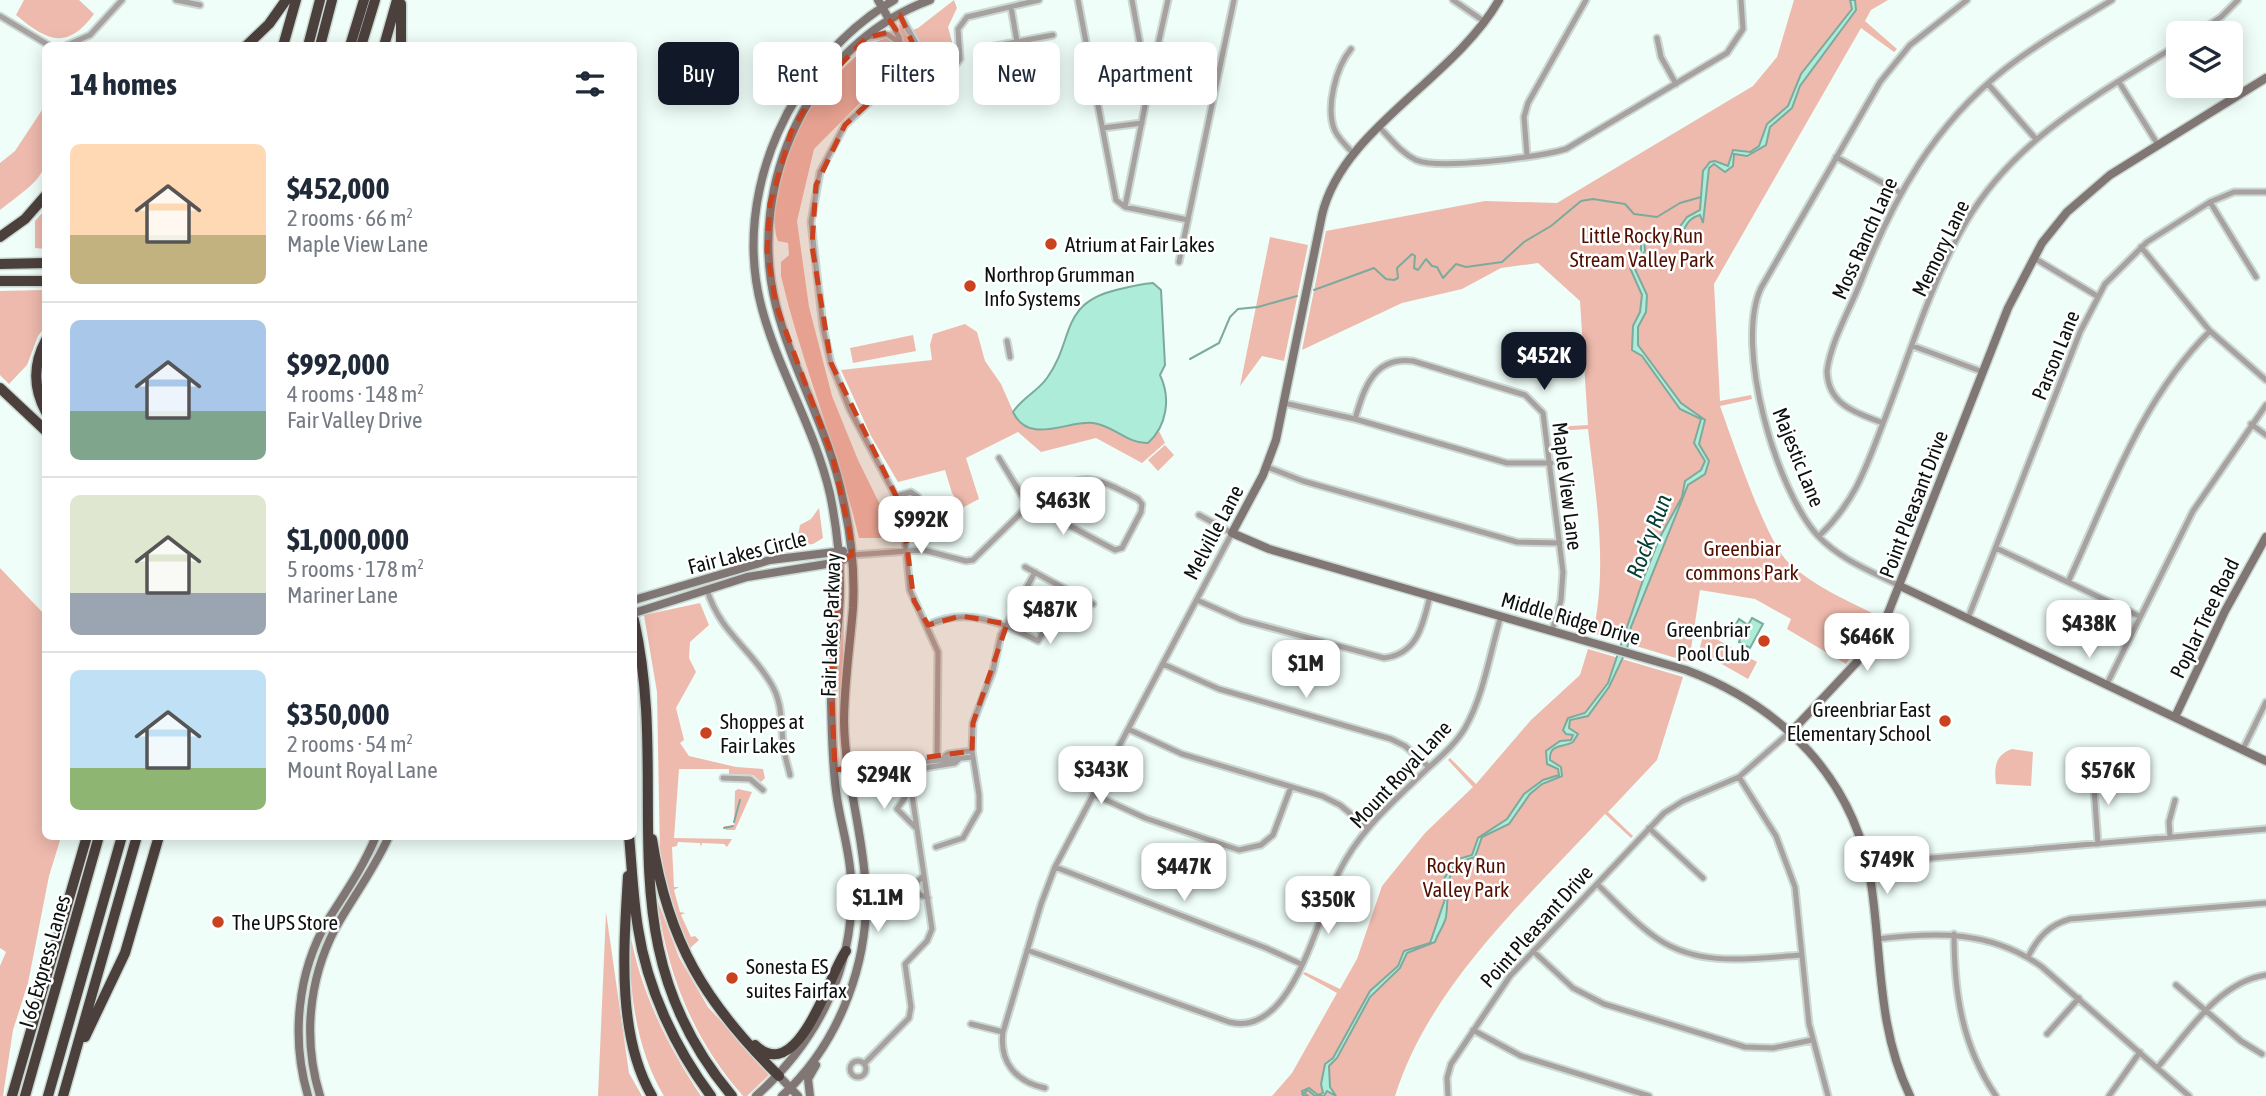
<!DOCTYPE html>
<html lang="en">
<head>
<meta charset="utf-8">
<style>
  body { margin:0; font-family:"Asap Condensed",sans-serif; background:#f6f6f7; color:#1f2937; height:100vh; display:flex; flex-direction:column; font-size:26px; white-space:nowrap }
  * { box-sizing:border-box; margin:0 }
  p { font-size:23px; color:#747a83 }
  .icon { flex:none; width:38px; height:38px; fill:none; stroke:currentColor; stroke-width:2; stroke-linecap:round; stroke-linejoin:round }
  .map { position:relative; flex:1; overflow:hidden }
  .sheet { position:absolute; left:42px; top:42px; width:595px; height:798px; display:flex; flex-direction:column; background:#fff; border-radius:10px; box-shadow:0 4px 18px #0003 }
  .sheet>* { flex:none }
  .guide { position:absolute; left:658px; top:42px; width:665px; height:63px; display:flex; gap:14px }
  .fabs { position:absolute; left:2166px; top:21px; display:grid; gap:14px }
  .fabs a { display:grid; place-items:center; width:77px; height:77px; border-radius:10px; background:#fff; box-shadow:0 4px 18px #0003; font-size:35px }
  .price { position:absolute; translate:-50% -60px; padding:0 16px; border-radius:14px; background:#fff; color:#222; font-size:23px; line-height:46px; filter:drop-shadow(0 2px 4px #0008) }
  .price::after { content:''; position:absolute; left:50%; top:42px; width:21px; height:16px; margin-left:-10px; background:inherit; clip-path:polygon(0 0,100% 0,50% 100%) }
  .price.active { background:#111827; color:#fff }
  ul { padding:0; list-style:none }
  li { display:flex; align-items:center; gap:21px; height:175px; padding:0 28px }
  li+li { border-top:2px solid #e0e1e3 }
  li span { display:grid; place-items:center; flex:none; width:196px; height:140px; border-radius:10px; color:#555 }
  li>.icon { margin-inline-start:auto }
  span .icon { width:84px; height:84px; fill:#fffc; stroke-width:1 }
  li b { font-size:30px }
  h2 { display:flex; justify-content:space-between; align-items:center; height:84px; padding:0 28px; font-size:30px }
  .pill { padding:0 24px; border-radius:10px; background:#fff; box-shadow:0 4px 18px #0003; font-size:24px; line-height:63px }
  .pill.active { background:#111827; color:#fff }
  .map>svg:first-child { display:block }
  .green { fill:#eebaad }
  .water { fill:#acecd8; stroke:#7caa9c; stroke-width:2 }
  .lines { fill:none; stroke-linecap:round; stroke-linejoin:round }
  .stream { stroke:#7caa9c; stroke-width:2 }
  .street-casing { stroke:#cbd8d4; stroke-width:9 }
  .secondary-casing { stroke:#cbd8d4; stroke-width:11 }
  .highway-casing { stroke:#cbd8d4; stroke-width:13 }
  .street { stroke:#a7a19f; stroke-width:5 }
  .secondary { stroke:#807674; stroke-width:8 }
  .highway { stroke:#4c403d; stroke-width:10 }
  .marked { fill:#cb421f; fill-opacity:0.2; stroke:#cb421f; stroke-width:5; stroke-dasharray:14 9; stroke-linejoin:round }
  .poi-dot { fill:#cb421f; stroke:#fff; stroke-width:2.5 }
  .labels { text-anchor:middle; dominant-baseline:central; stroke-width:5; stroke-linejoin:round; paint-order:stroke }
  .park-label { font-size:21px; fill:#510f00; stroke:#fff }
  .street-label { font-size:21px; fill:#0b110f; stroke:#fff }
  .poi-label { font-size:21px; fill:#0b110f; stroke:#fff; text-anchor:start }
  .water-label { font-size:23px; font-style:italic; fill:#064033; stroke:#fff }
</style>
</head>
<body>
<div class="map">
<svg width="2266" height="1096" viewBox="0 0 2266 1096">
  <rect width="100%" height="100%" fill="#effef9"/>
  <path class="green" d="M24,0H79L94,14C67,50 48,42 16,15Z
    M954,0L957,8L948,27L958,64L868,95L814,149L797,221L809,307L832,396L858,460L886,517L881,538H859C838,449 802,365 781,276V262L789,255L788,243L778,241C766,214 791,138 808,112C820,93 851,57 871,45C879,39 892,37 901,34L899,24L907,32L918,28Z
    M1794,0H1888L1871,10L1865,21L1897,49L1894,52L1861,28L1714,284L1720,401L1751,395L1752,399L1720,406C1732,439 1765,538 1787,561C1812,586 1849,601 1880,617L1846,664L1787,629L1791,619L1755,599L1700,590L1689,662L1593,633C1608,566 1596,497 1588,429L1555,431L1554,427L1588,425L1580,301L1538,263L1501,268L1462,289L1402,303L1302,350L1326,231L1485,201L1557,203L1753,86L1777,57Z
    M42,110L45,111C46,176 53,170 0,210V163L15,151Z
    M45,210V249L35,248V221Z
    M1270,237L1308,245L1284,361L1262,356L1240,386Z
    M45,290V327L38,336L27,365L9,384L0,375V291Z
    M965,324L977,332L985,361L1001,384L1016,418C1059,443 1062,417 1096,424C1115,428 1128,443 1148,443L1159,431L1165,443L1142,463L1096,438L1041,452L1018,432L966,458L979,499L962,508L952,493L945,470L898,482L871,436L841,370L932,360L930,345L933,334Z
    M913,335L916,351L853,363L850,348Z
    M1165,445L1174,455L1158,471L1148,460Z
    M819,508L823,538L813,544L796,546L800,525L811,519Z
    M0,568L45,615L46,836L61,837L49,876L28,983L13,1030L3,1096H0V966L6,952L0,948Z
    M845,571L841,754L838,666Z
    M700,603L709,625L690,642L689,658L696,672L676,708L684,740L680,743L689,756L736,767L763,769L765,778L761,782L753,775L729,774V769H679L674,838L732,839L727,847L724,844L702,843L701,847L700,843L678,842L677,846L672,847L674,887H679L674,890L680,912L685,913L681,915L691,937L695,936L699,940L688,950L675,920L660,856L657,692L644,615Z
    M1704,632L1757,662L1748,679L1699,651Z
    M1588,649L1683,677L1657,760L1608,812L1633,836L1631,838L1605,814C1526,900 1431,983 1395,1096H1272L1292,1073L1337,993L1303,974L1305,972L1340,989L1357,959L1382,886L1425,833L1473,787L1448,760L1450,758L1476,784L1531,720L1580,675Z
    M2012,749L2033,752L2031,786L1996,784C1994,767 1995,755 2012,749Z
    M738,789L752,792L735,830H726L724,826H734L735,791Z
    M657,899L679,957L708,1007L770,1074L747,1096H743C693,1039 667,974 657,899Z
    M606,912L629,1073L642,1096H598Z
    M629,927C639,989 667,1045 701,1096H664C634,1046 629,985 629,927Z"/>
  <path class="water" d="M1850,0H1855L1856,10L1800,86L1792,108L1770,127L1766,145L1747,156L1734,154L1733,166L1725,172L1714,164L1709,168L1703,223L1700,215C1687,219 1687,225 1681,235L1666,244L1650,234L1644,236L1645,251L1634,267L1647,295L1646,312L1638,327V345L1681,403L1705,420L1699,444L1709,461L1705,474L1688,485L1631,627L1627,649L1609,687L1588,716L1570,720L1569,728L1578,734L1573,742C1563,748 1549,743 1550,760L1561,767L1562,776L1542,784L1530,794L1509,824L1482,837L1475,857L1456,863C1445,881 1449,896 1446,917C1444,926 1438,933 1435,942L1407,953L1400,968L1370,997L1337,1058L1329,1066L1330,1087L1336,1096L1327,1091L1324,1096H1315L1308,1090L1304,1093L1308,1096H1303L1302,1091L1309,1088L1318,1095L1323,1093L1321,1084L1325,1064L1333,1058L1370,991L1398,966L1404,951L1430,943L1445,899L1444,879L1455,860L1472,855L1478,838L1507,819L1524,794L1543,780L1559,775L1558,769L1547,764L1546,751L1560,741L1571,740L1573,735L1566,734L1563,730L1568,718L1585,713L1608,683L1644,577L1660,537L1682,497L1685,481L1701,470L1705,461L1694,443L1701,419L1680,409L1642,356L1632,350L1633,326L1640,312L1642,295L1630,268L1641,251V239L1646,232H1656L1664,241L1670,240L1687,217L1700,210L1703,171L1710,162L1715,161L1728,166L1733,150L1750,152L1759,146L1767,124L1788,106L1801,74L1852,9Z
    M1153,283L1161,290L1165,365L1160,375C1171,398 1167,426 1148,443C1127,444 1113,425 1093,423C1068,420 1029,446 1013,412C1022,398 1037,392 1047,378C1075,339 1059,304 1116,290C1128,287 1140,284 1153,283Z
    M1752,618L1763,624L1750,648L1739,642L1741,636L1732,631L1739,619L1748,625Z"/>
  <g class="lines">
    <path class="stream" d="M1314,290L1374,268L1386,279L1394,280L1398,278L1397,268L1412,254L1415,256L1414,268L1418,270L1426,259L1432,266L1437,267L1443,278L1456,264L1466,267L1502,262L1524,242L1551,226L1581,201L1593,199L1625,204L1634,214L1657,217L1680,203L1701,197
      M1190,359L1219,343L1230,317L1238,309L1258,307L1297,296
      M734,822L740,800
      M724,828L733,826"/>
    <defs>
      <path id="street" d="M176,0L200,5
        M1078,0L1116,200L1125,207L1188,220
        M1132,0L1144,66
        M1453,0L1485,22
        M1011,7L1017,42
        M900,15L916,43L929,80
        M0,16L50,46
        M890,21L899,37L903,62L914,85
        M2197,33L2221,17L2238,0
        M869,37L887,34L900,43
        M1657,38L1661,57L1676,84
        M65,46L90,35L122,0
        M990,47L1053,35
        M1351,49C1336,67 1325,108 1335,131C1339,139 1346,146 1353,153
        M1153,67L1168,0
        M1093,76L1144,66L1216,80
        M2119,82L2158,145
        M1988,84L2035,138
        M1103,128L1142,123
        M1380,128C1391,139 1401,153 1416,160C1439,170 1540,157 1566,149L1727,53L1743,29L1741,0
        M1527,156L1524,117L1528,103L1586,0
        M1836,157L1899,192
        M2210,202L2256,277
        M1125,207L1146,101
        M2141,247L2210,331L2266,380
        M2034,258L2097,296
        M1179,262L1234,0
        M1007,341L1010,357
        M1913,346L1983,372
        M1284,403L1355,419L1507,463H1551
        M1355,419C1364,389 1373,356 1413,361L1525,395L1543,413L1563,572L1561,600L1552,631
        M1883,423C1856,413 1828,405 1827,371C1831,341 1850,309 1861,281C1893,198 1934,125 2005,69C2038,43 2076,22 2112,0
        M2251,424L2266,435
        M999,458L1027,504
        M1267,467L1303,481L1517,542L1560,543
        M897,496L911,492L918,497L923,550
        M1051,512L1067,484
        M1819,536C1856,501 1867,465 1885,418C1910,353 1931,282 1966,222C2015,138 2099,94 2179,44
        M1996,548L2139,616
        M852,555L923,550L966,561L973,560L1038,496C1089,473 1089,474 1138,499L1142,504L1141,512L1122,548L1115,550L1053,517L1044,493
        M1025,567L1093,604
        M2068,582C2108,496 2141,399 2210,331
        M1900,586C1871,571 1841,560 1818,536C1776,490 1734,346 1761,288L1880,82L1910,45L1967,0
        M707,590C720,632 749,647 770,682C784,704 780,724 784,749C785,758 788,766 790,775
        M1197,600L1242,620L1384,658C1418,654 1423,624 1430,596
        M1968,618L2080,332L2105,284L2147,242L2210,202L2234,192H2266
        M928,625C966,606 1003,623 1038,641L1067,590
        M1163,664L1219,689L1391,739L1405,746L1429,767
        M2107,684L2193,511L2266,405
        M1128,729L1182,754L1322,796L1340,805L1368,828
        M2243,749L2266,702
        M937,758L938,652L910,590L902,508L850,410L831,363L823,327L811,222L820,172L845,125L874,98L929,80L954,67L960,59L958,29L967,17L1039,0
        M943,758L948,754L972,751
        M913,761L924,768L955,763L959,759
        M835,770L973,757
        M1739,777L1776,836L1795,887L1809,1024L1828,1096
        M723,778L750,779L763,790
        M910,790L897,809L915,827
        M1093,794L1145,818L1239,850L1261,845L1273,835L1291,787
        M1649,828L1703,878
        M2170,837L2169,822L2175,800
        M2098,844L2094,788L2099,769
        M936,847L963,838L979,810V795L972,751L973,723L993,671L1001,635L1035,572
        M1055,867L1266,948L1301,964
        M1869,871L1932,858L2266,829
        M923,876L909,890L928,898
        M1597,884C1616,902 1635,924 1658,939C1701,968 1753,958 1802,955
        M1954,934C1954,993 1962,1046 1996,1096
        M1877,939C1936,932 1991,930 2042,967L2189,1096
        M1027,950L1229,1022C1293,1039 1318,914 1339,872C1359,831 1393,802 1425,771C1439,758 1455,745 1465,728C1484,695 1490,652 1501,616
        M1533,951L1573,988L1604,1004L1745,1047L1773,1048L1812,1040
        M2028,957C2038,937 2049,925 2070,919L2266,903
        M2176,985L2241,1041L2262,1054
        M971,1024L1003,1032
        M1473,1030L1521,1056L1649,1096
        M2047,1034L2079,998
        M850 1069a8 8 0 1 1 16 0a8 8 0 1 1-16 0Z
        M864,1064L909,1018L911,1007L905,964L927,941L932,929L907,762
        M2157,1068C2187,1034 2218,982 2266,975
        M1045,1088C1016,1082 999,1062 1003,1032L1041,904L1055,867L1232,533L1199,515
        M1448,1096L1447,1078L1451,1064L1510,976L1664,813L1683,801L1739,777L1790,732
        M2109,1096L2140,1052"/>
      <path id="secondary" d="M878,0L890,21
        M1499,0C1453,80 1342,129 1322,215L1276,440L1263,475L1232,533L1269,549L1686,670C1782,706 1855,779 1871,883C1882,956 1877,1028 1910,1096
        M1900,586L2266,761
        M634,600L770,560L843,551
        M634,613L747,577L839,562L852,555
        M2175,717L2225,611L2266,537
        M1791,732L1856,663L1883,626L2008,308L2042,243L2067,212L2110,175L2266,78
        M779,1076L798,1096
        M308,1096C291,1039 297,972 328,920C345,893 364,866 376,836
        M320,1096C303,1041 308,981 335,929C352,898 374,870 389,836
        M756,1096C819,1040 856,965 851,880C850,852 841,825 837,798C832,767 832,733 831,702C831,672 837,643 839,613C842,573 838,533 830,494C815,429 779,372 762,309C730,192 792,60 894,0
        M782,1096C841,1042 872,957 865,878C861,825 845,776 844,722C844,684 850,646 853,608C855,572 851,535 843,500C830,432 793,373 776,306C745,185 810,44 930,0
        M810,1096L808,1079L816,1065"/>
      <path id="highway" d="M246,46L269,24L286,0
        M283,46L296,0
        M308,46L320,0
        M320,46L332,0
        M350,46L364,0
        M361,46L375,0
        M384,46L397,0
        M401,46V4
        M0,237L25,219L46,195
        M0,264L46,263
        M0,281H46
        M46,340C33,364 33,388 46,412
        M0,388L46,431
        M634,620C673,793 602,942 732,1096
        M629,836C632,867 633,898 638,928C647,988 675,1048 711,1096
        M652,839C668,942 705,1003 779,1076
        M628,876C624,945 616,1034 652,1096
        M85,1037L125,953L159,836
        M755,1045C799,1087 829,973 846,951
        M12,1096L87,836
        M25,1096L99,836
        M48,1096L122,836
        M63,1096L137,836"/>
    </defs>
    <use href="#street" class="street-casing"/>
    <use href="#secondary" class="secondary-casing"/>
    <use href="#highway" class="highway-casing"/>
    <use href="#street" class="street"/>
    <use href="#secondary" class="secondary"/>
    <use href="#highway" class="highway"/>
  </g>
  <path class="marked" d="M900,15L929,80L874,98L845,125L816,185L812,246L831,363L902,508L914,601L928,625L961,616L1007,624L973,723L972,751L835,770L831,685L839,562L852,555L850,535L833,458L776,305L767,251L770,204L791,132L817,89L866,38L896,30L890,21Z"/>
  <g class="poi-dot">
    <circle cx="1051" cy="244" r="7"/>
    <circle cx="970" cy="286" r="7"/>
    <circle cx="1764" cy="641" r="7"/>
    <circle cx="1945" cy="721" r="7"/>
    <circle cx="706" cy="733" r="7"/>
    <circle cx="218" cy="922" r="7"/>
    <circle cx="732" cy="978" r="7"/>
  </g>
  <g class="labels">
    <g class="park-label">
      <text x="1642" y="235">Little Rocky Run<tspan x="1642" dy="24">Stream Valley Park</tspan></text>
      <text x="1742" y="548">Greenbiar<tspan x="1742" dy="24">commons Park</tspan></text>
      <text x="1466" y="865">Rocky Run<tspan x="1466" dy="24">Valley Park</tspan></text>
    </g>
    <g class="street-label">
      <text transform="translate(1864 238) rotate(-66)">Moss Ranch Lane</text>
      <text transform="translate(1940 248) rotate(-64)">Memory Lane</text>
      <text transform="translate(2055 355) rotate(-68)">Parson Lane</text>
      <text transform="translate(1799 457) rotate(68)">Majestic Lane</text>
      <text transform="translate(1568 486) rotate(83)">Maple View Lane</text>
      <text transform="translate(1913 504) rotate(-69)">Point Pleasant Drive</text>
      <text transform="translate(1213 532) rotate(-62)">Melville Lane</text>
      <text transform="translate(747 552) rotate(-14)">Fair Lakes Circle</text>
      <text transform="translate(1571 618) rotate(16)">Middle Ridge Drive</text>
      <text transform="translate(2204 618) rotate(-64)">Poplar Tree Road</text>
      <text transform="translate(830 625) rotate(-88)">Fair Lakes Parkway</text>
      <text transform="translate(1400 774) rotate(-47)">Mount Royal Lane</text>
      <text transform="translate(1536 926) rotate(-48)">Point Pleasant Drive</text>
      <text transform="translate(44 961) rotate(-74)">I 66 Express Lanes</text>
    </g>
    <g class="poi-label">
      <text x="1065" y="244">Atrium at Fair Lakes</text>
      <text x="984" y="274">Northrop Grumman<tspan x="984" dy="24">Info Systems</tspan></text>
      <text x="1750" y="629" text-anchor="end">Greenbriar<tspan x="1750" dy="24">Pool Club</tspan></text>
      <text x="1931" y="709" text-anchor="end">Greenbriar East<tspan x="1931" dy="24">Elementary School</tspan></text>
      <text x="720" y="721">Shoppes at<tspan x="720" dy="24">Fair Lakes</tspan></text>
      <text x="232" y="922">The UPS Store</text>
      <text x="746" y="966">Sonesta ES<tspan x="746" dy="24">suites Fairfax</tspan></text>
    </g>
    <g class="water-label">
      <text transform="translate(1649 536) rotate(-69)">Rocky Run</text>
    </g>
  </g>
</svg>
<div class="fabs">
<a><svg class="icon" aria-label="layers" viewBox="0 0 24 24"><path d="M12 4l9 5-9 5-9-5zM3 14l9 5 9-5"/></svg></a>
</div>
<b class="price active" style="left:1544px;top:392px">$452K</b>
<b class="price" style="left:1063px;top:537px">$463K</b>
<b class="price" style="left:921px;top:556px">$992K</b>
<b class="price" style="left:1050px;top:646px">$487K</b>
<b class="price" style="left:2089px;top:660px">$438K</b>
<b class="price" style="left:1867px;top:673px">$646K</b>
<b class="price" style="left:1306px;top:700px">$1M</b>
<b class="price" style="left:1101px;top:806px">$343K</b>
<b class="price" style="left:2108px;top:807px">$576K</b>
<b class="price" style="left:884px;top:811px">$294K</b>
<b class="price" style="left:1887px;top:896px">$749K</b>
<b class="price" style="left:1184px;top:903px">$447K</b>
<b class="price" style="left:878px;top:934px">$1.1M</b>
<b class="price" style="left:1328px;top:936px">$350K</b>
<div class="guide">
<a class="pill active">Buy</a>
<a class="pill">Rent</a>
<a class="pill">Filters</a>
<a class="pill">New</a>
<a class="pill">Apartment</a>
</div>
<section class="sheet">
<h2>14 homes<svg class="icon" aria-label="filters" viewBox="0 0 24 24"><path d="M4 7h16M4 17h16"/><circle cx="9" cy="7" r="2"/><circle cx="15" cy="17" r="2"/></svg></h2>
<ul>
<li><span style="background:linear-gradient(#ffd9b3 65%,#c2b280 0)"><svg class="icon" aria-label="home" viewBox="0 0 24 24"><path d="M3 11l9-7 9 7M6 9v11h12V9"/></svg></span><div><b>$452,000</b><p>2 rooms · 66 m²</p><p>Maple View Lane</p></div></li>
<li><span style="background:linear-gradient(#a9c7e8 65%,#7fa58c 0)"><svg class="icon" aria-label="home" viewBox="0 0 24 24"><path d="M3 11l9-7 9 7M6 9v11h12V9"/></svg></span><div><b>$992,000</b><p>4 rooms · 148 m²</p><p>Fair Valley Drive</p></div></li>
<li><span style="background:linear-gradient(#dfe7d0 70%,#9aa5b1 0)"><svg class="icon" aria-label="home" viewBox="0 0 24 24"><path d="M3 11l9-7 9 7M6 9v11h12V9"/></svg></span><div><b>$1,000,000</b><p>5 rooms · 178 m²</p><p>Mariner Lane</p></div></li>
<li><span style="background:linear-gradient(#bfe0f5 70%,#8fb573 0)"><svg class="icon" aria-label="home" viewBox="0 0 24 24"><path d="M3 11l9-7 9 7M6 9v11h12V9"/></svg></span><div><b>$350,000</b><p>2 rooms · 54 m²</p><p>Mount Royal Lane</p></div></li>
</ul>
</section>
</div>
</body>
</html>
